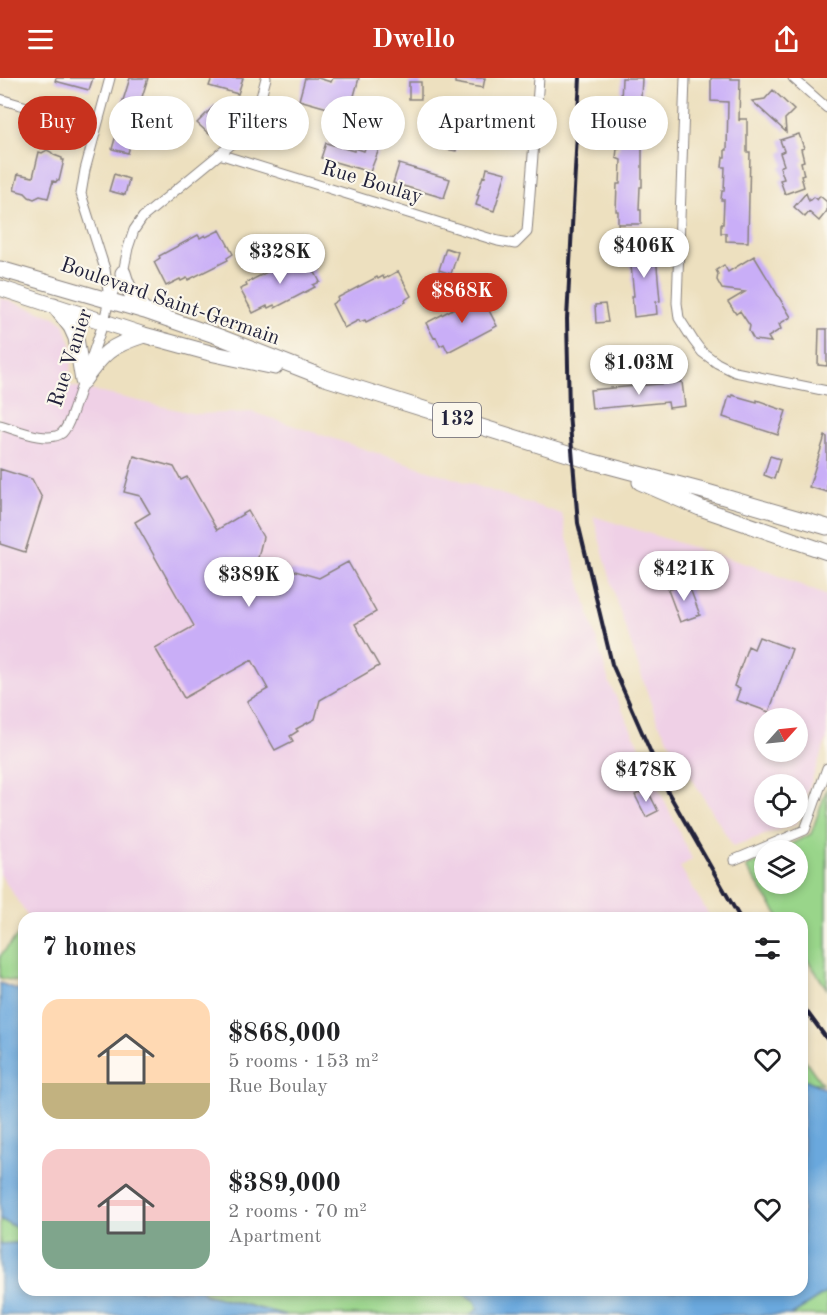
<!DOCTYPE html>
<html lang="en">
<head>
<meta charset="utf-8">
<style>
  body { margin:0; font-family:"Old Standard TT",serif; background:#f6f6f6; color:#202124; height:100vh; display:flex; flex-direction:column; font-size:22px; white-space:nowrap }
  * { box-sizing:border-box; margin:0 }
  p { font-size:20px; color:#757577 }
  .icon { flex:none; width:33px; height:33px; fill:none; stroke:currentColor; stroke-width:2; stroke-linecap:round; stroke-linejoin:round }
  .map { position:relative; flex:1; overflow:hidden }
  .details { position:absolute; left:18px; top:834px; width:790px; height:384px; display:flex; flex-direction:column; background:#fff; border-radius:18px; box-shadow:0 3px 9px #0003 }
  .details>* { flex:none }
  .banner { position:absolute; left:18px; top:18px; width:792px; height:54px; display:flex; gap:12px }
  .needle { width:39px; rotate:63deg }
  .buttons { position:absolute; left:754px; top:630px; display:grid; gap:12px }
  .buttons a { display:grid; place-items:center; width:54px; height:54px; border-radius:50%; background:#fff; box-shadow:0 3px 9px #0003; font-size:30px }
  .price { position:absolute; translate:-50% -51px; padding:0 14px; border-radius:21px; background:#fff; color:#222; font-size:20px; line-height:39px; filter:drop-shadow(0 2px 3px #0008) }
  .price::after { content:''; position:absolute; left:50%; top:36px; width:18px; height:14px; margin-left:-9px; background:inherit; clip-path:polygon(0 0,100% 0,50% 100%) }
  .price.selected { background:#c8321e; color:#fff }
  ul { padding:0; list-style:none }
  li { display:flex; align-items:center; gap:18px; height:150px; padding:0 24px }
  li span { display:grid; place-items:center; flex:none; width:168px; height:120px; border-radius:18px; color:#555 }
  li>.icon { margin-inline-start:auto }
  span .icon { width:72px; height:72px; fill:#fffc; stroke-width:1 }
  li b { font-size:26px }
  h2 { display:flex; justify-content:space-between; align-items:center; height:72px; padding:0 24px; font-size:26px }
  .pill { padding:0 21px; border-radius:27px; background:#fff; box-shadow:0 3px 9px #0003; font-size:21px; line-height:54px }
  .pill.selected { background:#c8321e; color:#fff }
  header { display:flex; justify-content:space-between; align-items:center; height:78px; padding:0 24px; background:#c8321e; color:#fff; font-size:27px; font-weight:700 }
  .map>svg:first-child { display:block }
  .built { fill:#efd0e6; fill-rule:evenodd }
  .green { fill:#99d58a; stroke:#5e7c62; stroke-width:1.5 }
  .water { fill:#6ba8dd; stroke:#46658c; stroke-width:1.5 }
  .building { fill:#c9aef7 }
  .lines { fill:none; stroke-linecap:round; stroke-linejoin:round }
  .minor-casing { stroke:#88817d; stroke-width:11 }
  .primary-casing { stroke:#88817d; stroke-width:17 }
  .minor { stroke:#fff; stroke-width:9 }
  .primary { stroke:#fff; stroke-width:15 }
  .rail { stroke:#22223b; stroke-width:4 }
  .labels { text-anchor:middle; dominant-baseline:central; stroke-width:4.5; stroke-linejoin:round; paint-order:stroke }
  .shield { fill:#fbf7ec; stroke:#636270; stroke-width:1.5 }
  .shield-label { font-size:20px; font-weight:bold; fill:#22223b }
  .street-label { font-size:21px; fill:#22223b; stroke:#fbf7ec }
</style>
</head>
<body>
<header><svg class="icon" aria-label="menu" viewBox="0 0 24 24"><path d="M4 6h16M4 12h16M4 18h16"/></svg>Dwello<svg class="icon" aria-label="share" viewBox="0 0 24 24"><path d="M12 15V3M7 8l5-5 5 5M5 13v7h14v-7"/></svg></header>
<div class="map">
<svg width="827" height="1237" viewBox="0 0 827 1237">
  <rect width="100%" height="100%" fill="#fbf7ec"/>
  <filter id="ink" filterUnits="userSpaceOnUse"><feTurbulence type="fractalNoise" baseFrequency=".0167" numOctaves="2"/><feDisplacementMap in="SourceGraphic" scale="12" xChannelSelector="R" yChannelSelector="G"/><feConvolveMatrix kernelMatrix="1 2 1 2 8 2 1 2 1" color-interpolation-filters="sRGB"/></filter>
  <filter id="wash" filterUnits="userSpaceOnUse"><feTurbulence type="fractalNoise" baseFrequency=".008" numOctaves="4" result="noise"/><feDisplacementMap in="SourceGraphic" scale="24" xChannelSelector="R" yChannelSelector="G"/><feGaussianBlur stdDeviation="1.35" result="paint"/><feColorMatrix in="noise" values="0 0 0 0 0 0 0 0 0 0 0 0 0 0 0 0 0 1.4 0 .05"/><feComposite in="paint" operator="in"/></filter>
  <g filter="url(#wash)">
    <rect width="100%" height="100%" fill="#ede0bf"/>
    <path class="built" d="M0,220L51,237L64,245L74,275L67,307L196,336L252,334L562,436L567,460L609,604L692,781L680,789L711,840H29L0,796Z
      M593,438L765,492L827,518V661L798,739V706H765V740H798L795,746L733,768L657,643L618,528ZM765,640H798V674H765Z"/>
    <path class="green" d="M827,710V911L803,875L802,840H780L746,789L765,780V806H798V772H779L811,756Z
      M24,850V905L0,900V878Z
      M803,979L822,1006L803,1003Z
      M0,1141L21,1152L19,1165L0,1166Z
      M199,1212H458L475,1223L478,1231L469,1237H286L205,1216Z
      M827,1214V1237H791Z"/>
    <path class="water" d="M0,905L24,914V1212H199L205,1217L286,1237H0V1166L19,1165L21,1152L0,1141Z
      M803,1002H807L827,1012V1214L791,1237H469L478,1231L475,1223L458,1212H802Z"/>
    <g id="blocks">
      <path class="building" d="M56,0H93L89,12L55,3Z
        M130,0H148L142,19L146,21L141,38L138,37L128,75L112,71L123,33L120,32Z
        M212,0H243L238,16L209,8Z
        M305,0H318L331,4L333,0H359L349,36L299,22Z
        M455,0H485L483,10L455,5Z
        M622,0H642L639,59H642V109H640L639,132H641V146H618V133H616L617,106H620L621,82L616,80L617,71H619Z
        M711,0H731V1H740L739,43L740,41H747V74H750L748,164L726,163V155H721V146H723L724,122H721L722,113H724L725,89H722L723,79H725V72H727L728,24L711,23Z
        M409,4H421V21H409Z
        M773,12L794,32L785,41L786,54L752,23L765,21Z
        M215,27L226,37L209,56L197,45Z
        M450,31L467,33L465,49L463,53H462L461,61L458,60V62L456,73L439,70L441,55L446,56Z
        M799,56L804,70L801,71L804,83L801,84L804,97L801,98L804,109L785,116L780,102L784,101L780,89L784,87L780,75L784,73L780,62Z
        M368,62L381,66L370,94L321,80L326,65L354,73L355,70L364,73Z
        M47,72L51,74L54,77L62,80V82H64L59,103L57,102L56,104L53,103L48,120L40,118L34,121L29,119L25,115L14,112L18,96L33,99L39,74L42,75Z
        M399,86L450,101L444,120L393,105Z
        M487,90L506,95L494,133L476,127L479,117H477L483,98L485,99Z
        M114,96L129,101L125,117L109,113Z
        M806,115L809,123L813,119L817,122L820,118L827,124V133L819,143L809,134L805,139L794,129Z
        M220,152L233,176L227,180L228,182L188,202L187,200L181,203L180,201L166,208L154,184L160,180L159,178L198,157L200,160L205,157L206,159Z
        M650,165L652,166L653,178L656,177L660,223L656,224L657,236L634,239L632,218H634L631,188H629L627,168Z
        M446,170L458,174L451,196L439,192Z
        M754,178L791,239L779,246L781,251L768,259L771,264L754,262L749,253L750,248L740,233L736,236L728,224L745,214L722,211L717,202L718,196L716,192L724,187L728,194Z
        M307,179L320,204L313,207L315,209L275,230L274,227L268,230L267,228L253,235L240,211L247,208L246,205L286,184L287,187L292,184L293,186Z
        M398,193L411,218L405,222L406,224L366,244L365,242L360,244L359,242L344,250L332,226L338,222L337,220L377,199L378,201L383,198L384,201Z
        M482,219L497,248L448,274L444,266L440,268L436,259L434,260L426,245L470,222L472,224Z
        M605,226L608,244L596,245L595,227Z
        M819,251H827V288L818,287Z
        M682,304L685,328L669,330L668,324L592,331L590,312Z
        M732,317L757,324V322L771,327V328L786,333L778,357L723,339L729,318L732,319Z
        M825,358L827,359V414L809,409Z
        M134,378L174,389L181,402L187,399L217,452L248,433L263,459L256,488L266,507L292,492L319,500L348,484L376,534L355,546L379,588L320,622L315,641L296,651L298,653L290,658L293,663L275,672L247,623L268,611L252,582L184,620L155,570L194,548L135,444L150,435L140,418L124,414Z
        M770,378L780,381L774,401L764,397Z
        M0,391L32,401L42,420L25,474L0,466Z
        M688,505L700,537L680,544L668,512Z
        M759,559L792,571L769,634L736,622L740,611L734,608L748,568L754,571Z
        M647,711L658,733L646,739L635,717Z"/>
    </g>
  </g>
  <g filter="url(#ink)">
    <use href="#blocks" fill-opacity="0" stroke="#88817d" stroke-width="1.5"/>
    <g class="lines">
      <defs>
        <path id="minor" d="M685,0L677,225L679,240L693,262L702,274L717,285L735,294L827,313
          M793,0L827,30
          M0,21L37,32L92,64
          M219,76L498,163L515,166L527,154L539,0
          M109,221L105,191L81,116L85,92L110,0
          M0,347C15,351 48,366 62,355C68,349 70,341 73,333L104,243L109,222L123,195L128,170L134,152L143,139L238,61L252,41L260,23L266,0
          M734,782L805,752L827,690"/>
        <path id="primary" d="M0,191L145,233L217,258L325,300L590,383L707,414L827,449
          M123,195C128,212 133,220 145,233
          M0,210L144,257L210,275L275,289
          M54,227L71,249L76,260L83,303
          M83,303C104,274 110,268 144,257
          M640,404L700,430L827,474"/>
      </defs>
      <use href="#minor" class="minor-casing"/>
      <use href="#primary" class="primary-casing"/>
      <use href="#minor" class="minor"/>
      <use href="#primary" class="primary"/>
      <path class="rail" d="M580,0L567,241L569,335L578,445L612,586L669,716L740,840
        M802,927L827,961"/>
    </g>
  </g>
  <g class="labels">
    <rect class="shield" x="433" y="325" width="48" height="34" rx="4.5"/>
    <g class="shield-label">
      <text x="457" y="342">132</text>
    </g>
    <g class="street-label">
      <text transform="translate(372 105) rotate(17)">Rue Boulay</text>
      <text transform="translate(170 224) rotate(19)">Boulevard Saint-Germain</text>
      <text transform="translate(71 280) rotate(-72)">Rue Vanier</text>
    </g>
  </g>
</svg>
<div class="buttons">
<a><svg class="needle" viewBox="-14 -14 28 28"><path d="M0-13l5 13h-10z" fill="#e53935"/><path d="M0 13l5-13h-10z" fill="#757577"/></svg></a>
<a><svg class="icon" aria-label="locate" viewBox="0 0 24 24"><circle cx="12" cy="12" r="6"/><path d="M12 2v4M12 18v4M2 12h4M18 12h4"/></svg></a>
<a><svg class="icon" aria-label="layers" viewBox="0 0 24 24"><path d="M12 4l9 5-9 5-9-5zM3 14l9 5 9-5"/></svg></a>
</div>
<b class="price" style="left:644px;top:201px">$406K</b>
<b class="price" style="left:280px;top:207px">$328K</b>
<b class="price selected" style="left:462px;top:246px">$868K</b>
<b class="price" style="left:639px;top:318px">$1.03M</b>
<b class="price" style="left:684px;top:524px">$421K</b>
<b class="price" style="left:249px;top:530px">$389K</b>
<b class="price" style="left:646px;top:725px">$478K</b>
<div class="banner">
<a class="pill selected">Buy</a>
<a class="pill">Rent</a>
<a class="pill">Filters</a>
<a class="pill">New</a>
<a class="pill">Apartment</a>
<a class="pill">House</a>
</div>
<section class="details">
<h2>7 homes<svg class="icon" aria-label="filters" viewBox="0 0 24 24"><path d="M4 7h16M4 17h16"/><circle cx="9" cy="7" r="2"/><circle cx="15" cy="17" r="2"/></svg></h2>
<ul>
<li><span style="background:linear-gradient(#ffd9b3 70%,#c2b280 0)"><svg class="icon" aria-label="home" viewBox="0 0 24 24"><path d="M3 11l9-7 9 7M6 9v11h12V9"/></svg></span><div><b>$868,000</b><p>5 rooms · 153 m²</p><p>Rue Boulay</p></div><svg class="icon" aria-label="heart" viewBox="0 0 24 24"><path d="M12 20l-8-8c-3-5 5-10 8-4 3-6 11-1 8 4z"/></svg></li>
<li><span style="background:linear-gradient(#f6c9c9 60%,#7fa58c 0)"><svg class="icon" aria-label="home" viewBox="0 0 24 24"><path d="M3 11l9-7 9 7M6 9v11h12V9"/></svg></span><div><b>$389,000</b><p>2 rooms · 70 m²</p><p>Apartment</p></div><svg class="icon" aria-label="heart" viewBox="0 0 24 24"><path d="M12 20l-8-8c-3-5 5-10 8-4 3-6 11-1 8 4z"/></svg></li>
</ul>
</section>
</div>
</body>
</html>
